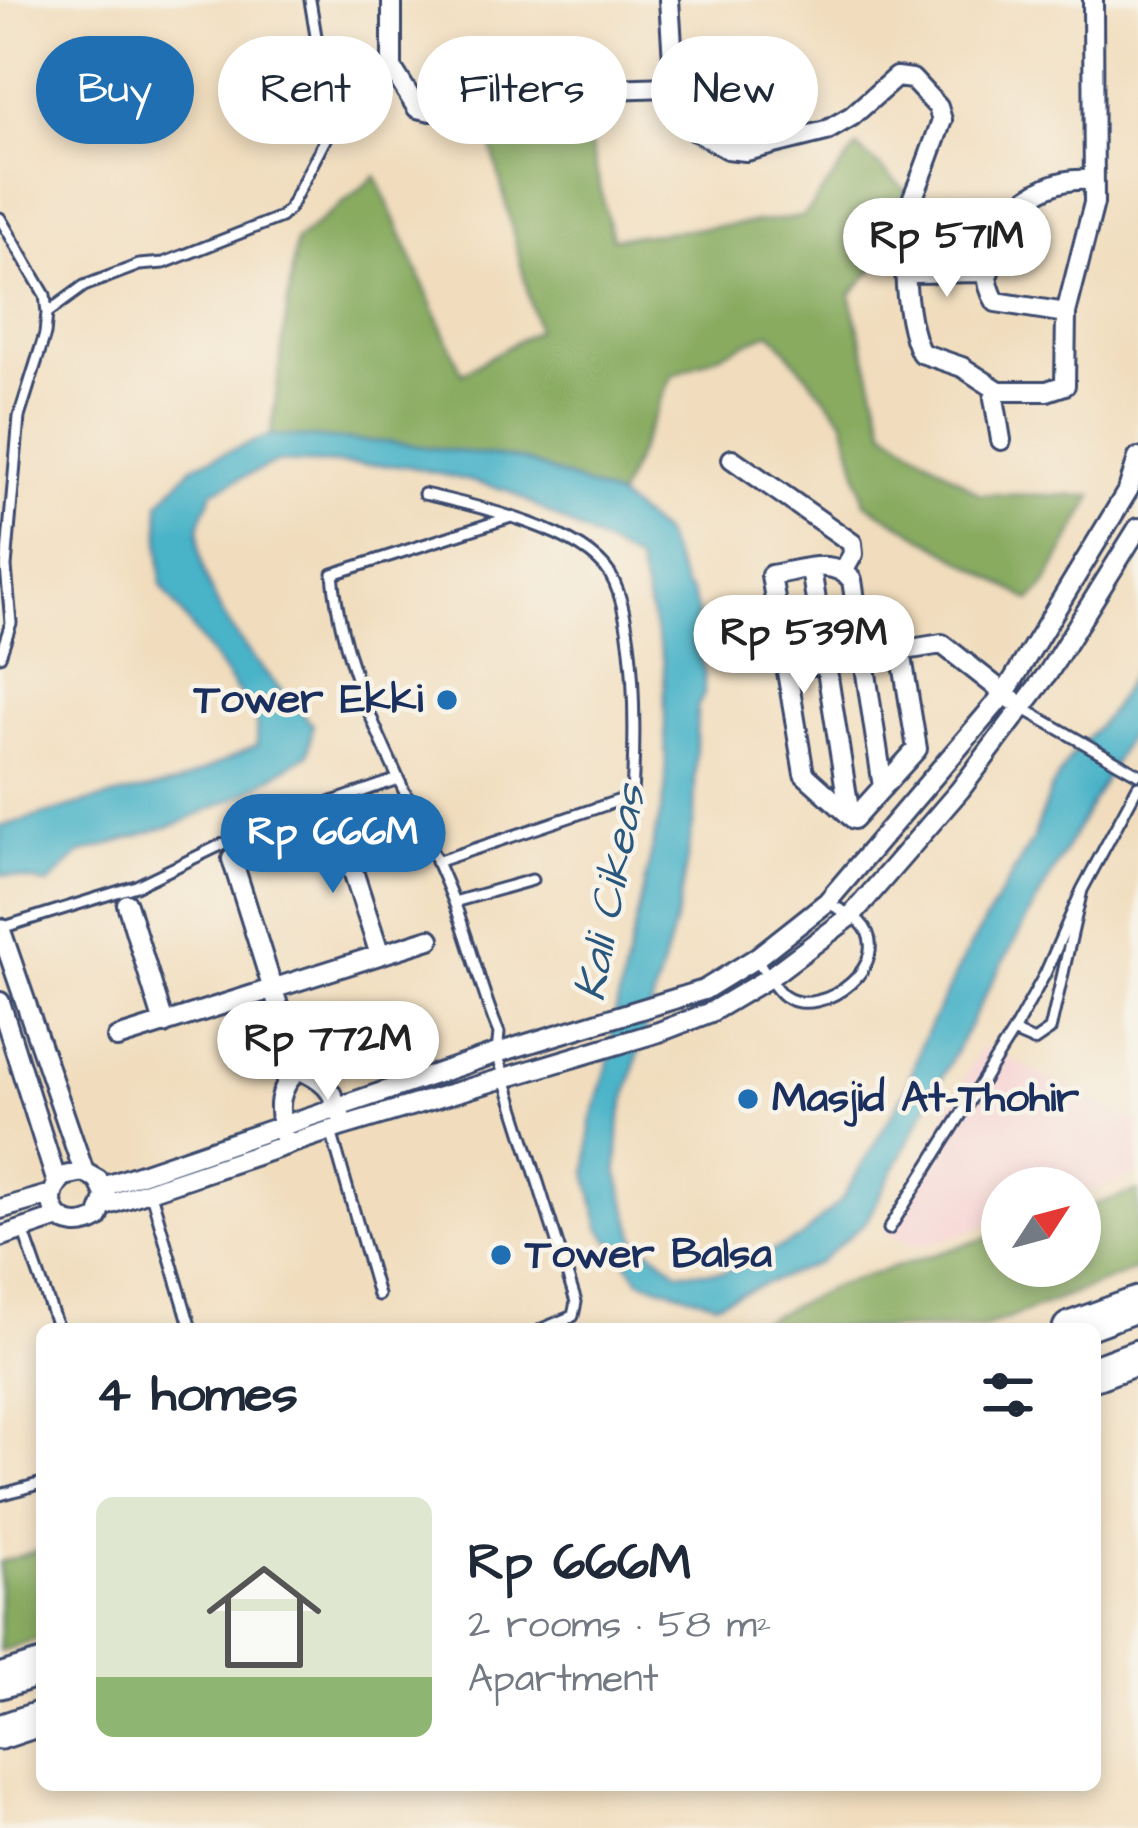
<!DOCTYPE html>
<html lang="en">
<head>
<meta charset="utf-8">
<style>
  body { margin:0; font-family:"Architects Daughter",sans-serif; background:#f6f6f7; color:#1f2937; height:100vh; display:flex; flex-direction:column; font-size:45px; white-space:nowrap }
  * { box-sizing:border-box; margin:0 }
  p { font-size:39px; color:#747a83 }
  .icon { flex:none; width:66px; height:66px; fill:none; stroke:currentColor; stroke-width:2; stroke-linecap:round; stroke-linejoin:round }
  .map { position:relative; flex:1; overflow:hidden }
  .sheet { position:absolute; left:36px; top:1323px; width:1065px; height:468px; display:flex; flex-direction:column; background:#fff; border-radius:18px; box-shadow:0 6px 18px #0003 }
  .sheet>* { flex:none }
  .hud { position:absolute; left:36px; top:36px; width:1068px; height:108px; display:flex; gap:24px }
  .needle { width:78px; rotate:54deg }
  .tools { position:absolute; left:981px; top:1167px; display:grid; gap:24px }
  .tools a { display:grid; place-items:center; width:120px; height:120px; border-radius:50%; background:#fff; box-shadow:0 6px 18px #0003; font-size:60px }
  .price { position:absolute; translate:-50% -102px; padding:0 27px; border-radius:42px; background:#fff; color:#222; font-size:39px; line-height:78px; filter:drop-shadow(0 3px 6px #0008) }
  .price::after { content:''; position:absolute; left:50%; top:72px; width:36px; height:27px; margin-left:-18px; background:inherit; clip-path:polygon(0 0,100% 0,50% 100%) }
  .price.current { background:#1f6fb2; color:#fff }
  ul { padding:0; list-style:none }
  li { display:flex; align-items:center; gap:36px; height:300px; padding:0 60px }
  li span { display:grid; place-items:center; flex:none; width:336px; height:240px; border-radius:18px; color:#555 }
  li>.icon { margin-inline-start:auto }
  span .icon { width:144px; height:144px; fill:#fffc; stroke-width:1 }
  li b { font-size:51px }
  h2 { display:flex; justify-content:space-between; align-items:center; height:144px; padding:0 60px; font-size:51px }
  .tag { padding:0 42px; border-radius:54px; background:#fff; box-shadow:0 6px 18px #0003; font-size:42px; line-height:108px }
  .tag.current { background:#1f6fb2; color:#fff }
  .map>svg:first-child { display:block }
  .built { fill:#f7cfd2 }
  .forest { fill:#88ab60; stroke:#526d5f; stroke-width:3 }
  .water { fill:#4ab3c8; stroke:#327193; stroke-width:3 }
  .lines { fill:none; stroke-linecap:round; stroke-linejoin:round }
  .lane-casing { stroke:#3b496c; stroke-width:15 }
  .street-casing { stroke:#3b496c; stroke-width:24 }
  .highway-casing { stroke:#3b496c; stroke-width:39 }
  .lane { stroke:#fff; stroke-width:9 }
  .street { stroke:#fff; stroke-width:18 }
  .highway { stroke:#fff; stroke-width:33 }
  .poi-dot { fill:#1f6fb2; stroke:#f7f3e8; stroke-width:4.5 }
  .labels { text-anchor:middle; dominant-baseline:central; stroke-width:9; stroke-linejoin:round; paint-order:stroke }
  .poi-label { font-size:42px; font-weight:bold; fill:#1b2f5e; stroke:#f7f3e8; text-anchor:start }
  .water-label { font-size:45px; font-style:italic; fill:#29577e; stroke:#f7f3e8 }
</style>
</head>
<body>
<div class="map">
<svg width="1138" height="1828" viewBox="0 0 1138 1828">
  <rect width="100%" height="100%" fill="#f7f3e8"/>
  <filter id="ink" filterUnits="userSpaceOnUse"><feTurbulence type="fractalNoise" baseFrequency=".00833" numOctaves="2"/><feDisplacementMap in="SourceGraphic" scale="24" xChannelSelector="R" yChannelSelector="G"/><feConvolveMatrix kernelMatrix="1 2 1 2 8 2 1 2 1" color-interpolation-filters="sRGB"/></filter>
  <filter id="wash" filterUnits="userSpaceOnUse"><feTurbulence type="fractalNoise" baseFrequency=".004" numOctaves="4" result="noise"/><feDisplacementMap in="SourceGraphic" scale="48" xChannelSelector="R" yChannelSelector="G"/><feGaussianBlur stdDeviation="2.7" result="paint"/><feColorMatrix in="noise" values="0 0 0 0 0 0 0 0 0 0 0 0 0 0 0 0 0 1.4 0 .05"/><feComposite in="paint" operator="in"/></filter>
  <g filter="url(#wash)">
    <rect width="100%" height="100%" fill="#f1ddbd"/>
    <path class="built" d="M982,1045L1138,1124V1174L1080,1193V1188H1002V1220L920,1247L884,1233Z"/>
    <path class="forest" d="M584,118L612,238L803,217L857,147L928,210L850,295L885,429L980,494L1093,496L1046,584L1031,601L865,503L844,420L771,332L672,376L618,498L523,460L394,443L271,435L296,241L376,176L462,373L537,330L491,143Z
      M1138,1191V1269L981,1329H744L838,1285L1002,1233V1266H1080V1209Z
      M42,1549V1638L0,1651V1562Z"/>
    <path class="water" d="M271,435L394,443L523,460L618,498L663,534L685,587L692,593L698,613L694,642L704,670V694L697,708L694,819L678,910L620,1120L617,1171L636,1239L678,1272H723L800,1238L842,1199L906,1090L921,1044L964,957L1034,837L1050,791L1070,758L1110,712L1138,664V713L1134,726L991,984L866,1222L818,1263L715,1303L640,1280L600,1228L587,1173L591,1122L610,1057L613,1023L666,788L664,662L637,562L507,490L407,466L277,462L213,491C208,504 198,522 199,536C199,609 268,675 313,725L308,754L248,792L180,823L79,854L48,884L0,874V827L88,802L178,783L257,745L256,717L161,585L159,503L194,465Z"/>
  </g>
  <g filter="url(#ink)">
    <g class="lines">
      <defs>
        <path id="lane" d="M0,218L45,295L47,313L45,334L19,417L6,567L11,623L0,656
          M47,313L84,286L139,265L164,263L281,217L289,209L328,134L330,121L310,0
          M424,494C472,505 582,529 610,574C638,621 635,741 632,796L436,862
          M511,517L333,574C343,691 412,795 454,902C471,945 481,991 499,1033L497,1053L576,1302L573,1316L542,1329
          M1024,709L1138,774
          M1082,890L1045,974L1013,1032L1034,1041L1050,1030L1082,890L1138,786
          M454,902L532,880
          M1,928L136,886L252,830L398,779
          M756,958C764,969 773,988 784,996C822,1022 898,961 860,922C852,914 838,909 828,903
          M331,1131L378,1295
          M150,1190L191,1329
          M889,1229L1013,1032
          M23,1230L58,1329
          M0,1495L42,1483"/>
        <path id="street" d="M392,0V68L417,108L431,111L548,91L669,87L675,90L676,110L684,124L727,149L746,151L826,131L852,116L896,77L912,79L938,107L942,120C933,145 925,169 915,192C899,227 903,320 921,353L962,367L999,391
          M669,0L675,90
          M905,273L989,272
          M1066,313L996,302C961,244 1033,170 1093,181
          M1001,440L994,398L999,391H1047L1065,385L1066,313L1094,203L1093,0
          M732,459L852,543L853,554L844,570
          M811,569L850,816
          M786,669L942,644L1013,700
          M883,787L852,580C832,556 799,571 771,575L804,774L854,819L917,749L901,651
          M337,821L380,955
          M232,859L298,1069
          M127,904L164,1024
          M0,928L84,1172L98,1180L106,1196L98,1218C64,1238 35,1204 64,1176L84,1172
          M0,1002L57,1183
          M117,1038L430,939
          M298,1069C323,1080 333,1089 340,1115
          M284,1136C277,1107 277,1091 298,1069
          M103,1187L497,1053L704,990L756,958L827,902L1005,693L1128,490L1138,458
          M105,1206L343,1126L659,1032L711,1012L770,977L851,916L960,790L1048,673L1138,528
          M0,1209L52,1194
          M0,1237L59,1217"/>
        <path id="highway" d="M1070,1329L1138,1304
          M1095,1373L1138,1357
          M0,1681L42,1668
          M0,1732L42,1718"/>
      </defs>
      <use href="#lane" class="lane-casing"/>
      <use href="#street" class="street-casing"/>
      <use href="#highway" class="highway-casing"/>
      <use href="#lane" class="lane"/>
      <use href="#street" class="street"/>
      <use href="#highway" class="highway"/>
    </g>
  </g>
  <g class="poi-dot">
    <circle cx="447" cy="700" r="12"/>
    <circle cx="748" cy="1099" r="12"/>
    <circle cx="501" cy="1255" r="12"/>
  </g>
  <g class="labels">
    <g class="poi-label">
      <text x="423" y="700" text-anchor="end">Tower Ekki</text>
      <text x="772" y="1099">Masjid At-Thohir</text>
      <text x="525" y="1255">Tower Balsa</text>
    </g>
    <g class="water-label">
      <text transform="translate(611 893) rotate(-79)">Kali Cikeas</text>
    </g>
  </g>
</svg>
<div class="tools">
<a><svg class="needle" viewBox="-14 -14 28 28"><path d="M0-13l5 13h-10z" fill="#e53935"/><path d="M0 13l5-13h-10z" fill="#747a83"/></svg></a>
</div>
<b class="price" style="left:947px;top:300px">Rp 571M</b>
<b class="price" style="left:804px;top:697px">Rp 539M</b>
<b class="price current" style="left:333px;top:896px">Rp 666M</b>
<b class="price" style="left:328px;top:1103px">Rp 772M</b>
<div class="hud">
<a class="tag current">Buy</a>
<a class="tag">Rent</a>
<a class="tag">Filters</a>
<a class="tag">New</a>
</div>
<section class="sheet">
<h2>4 homes<svg class="icon" aria-label="filters" viewBox="0 0 24 24"><path d="M4 7h16M4 17h16"/><circle cx="9" cy="7" r="2"/><circle cx="15" cy="17" r="2"/></svg></h2>
<ul>
<li><span style="background:linear-gradient(#dfe7d0 75%,#8fb573 0)"><svg class="icon" aria-label="home" viewBox="0 0 24 24"><path d="M3 11l9-7 9 7M6 9v11h12V9"/></svg></span><div><b>Rp 666M</b><p>2 rooms · 58 m²</p><p>Apartment</p></div></li>
</ul>
</section>
</div>
</body>
</html>
